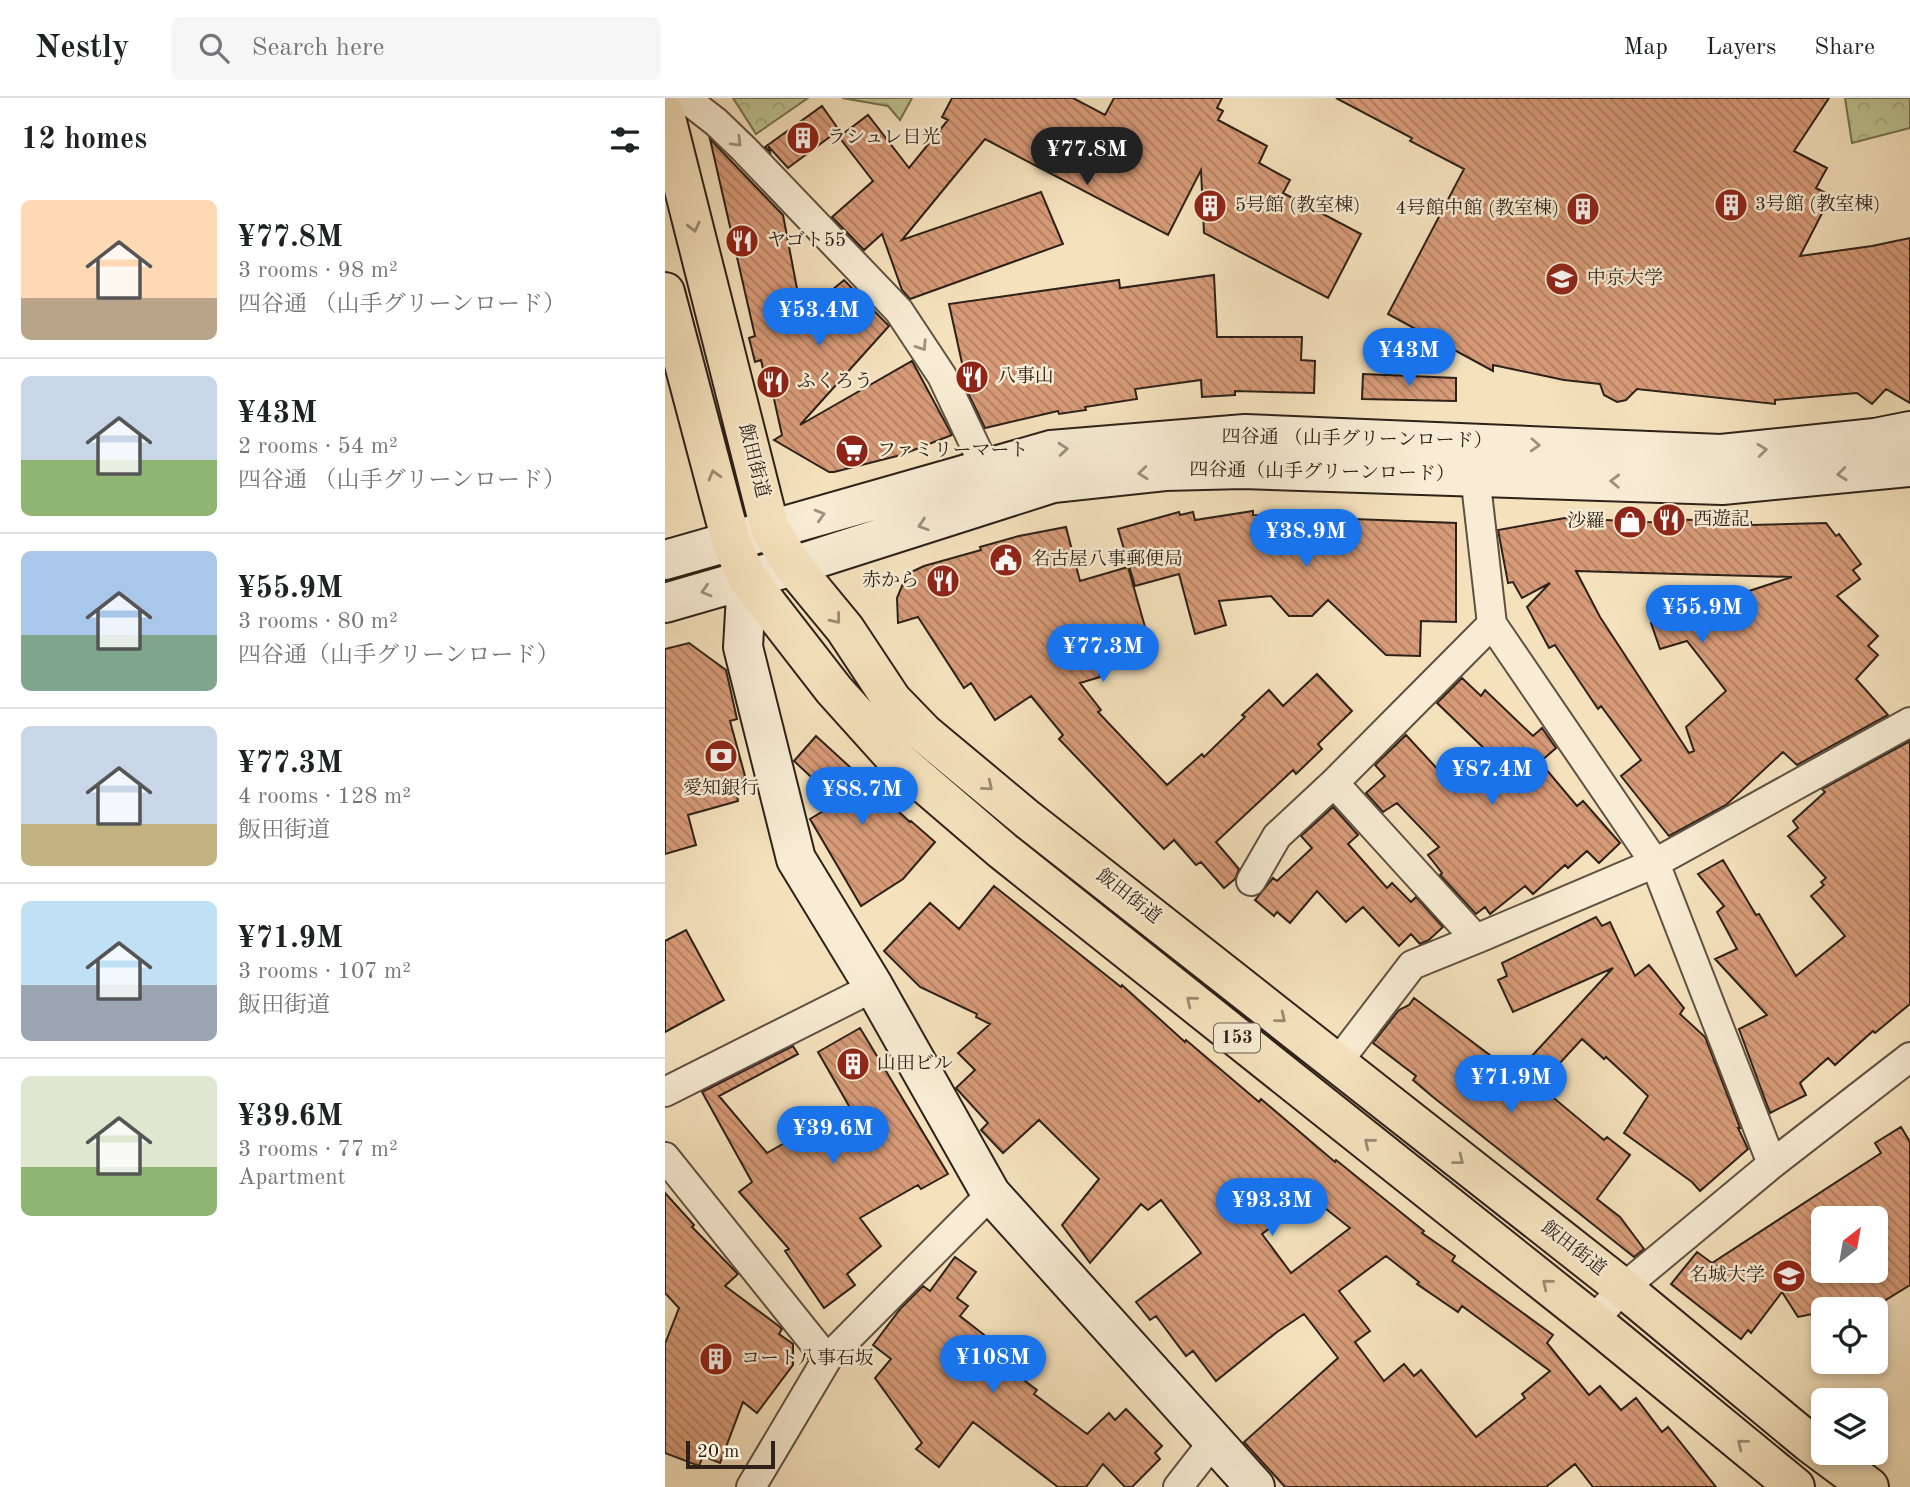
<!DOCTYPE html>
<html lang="en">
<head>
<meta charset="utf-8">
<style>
  body { margin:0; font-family:"Old Standard TT","Noto Serif JP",serif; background:#f6f6f6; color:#202124; height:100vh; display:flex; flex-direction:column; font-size:26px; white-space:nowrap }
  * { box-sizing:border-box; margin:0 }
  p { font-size:23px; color:#757577 }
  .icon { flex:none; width:38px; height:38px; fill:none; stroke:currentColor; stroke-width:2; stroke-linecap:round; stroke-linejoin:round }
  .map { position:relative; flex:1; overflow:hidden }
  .panel { display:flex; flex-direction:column; background:#fff; width:665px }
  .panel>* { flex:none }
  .needle { width:46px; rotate:31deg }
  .controls { position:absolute; left:1146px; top:1108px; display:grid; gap:14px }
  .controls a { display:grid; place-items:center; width:77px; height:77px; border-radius:10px; background:#fff; box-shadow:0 4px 10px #0003; font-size:35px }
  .scale { position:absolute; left:21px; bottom:18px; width:89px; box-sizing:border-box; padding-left:7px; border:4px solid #2d2119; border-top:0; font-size:19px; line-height:24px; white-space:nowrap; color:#2d2119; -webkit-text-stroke:5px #f8ecd4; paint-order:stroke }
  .price { position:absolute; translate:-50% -60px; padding:0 16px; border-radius:24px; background:#1a73e8; color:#fff; font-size:23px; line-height:46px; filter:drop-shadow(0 2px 4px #0008) }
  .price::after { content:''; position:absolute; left:50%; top:42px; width:21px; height:16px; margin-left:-10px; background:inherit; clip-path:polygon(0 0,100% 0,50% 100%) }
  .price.selected { background:#222; color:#fff }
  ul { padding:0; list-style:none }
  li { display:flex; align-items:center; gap:21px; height:175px; padding:0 21px }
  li+li { border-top:2px solid #e0e0e0 }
  li span { display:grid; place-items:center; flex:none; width:196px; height:140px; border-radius:10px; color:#555 }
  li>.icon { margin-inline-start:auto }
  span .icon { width:84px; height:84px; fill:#fffc; stroke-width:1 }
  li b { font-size:30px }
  h2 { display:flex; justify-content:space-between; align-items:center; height:84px; padding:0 21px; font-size:30px }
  header { display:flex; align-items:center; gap:42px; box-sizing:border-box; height:98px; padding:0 35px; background:#fff; border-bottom:2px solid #e0e0e0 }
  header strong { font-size:33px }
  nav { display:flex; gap:38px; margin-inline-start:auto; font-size:24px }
  .search { width:490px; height:63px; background:#f6f6f6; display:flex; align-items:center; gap:18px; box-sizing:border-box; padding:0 24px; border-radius:10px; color:#757577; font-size:26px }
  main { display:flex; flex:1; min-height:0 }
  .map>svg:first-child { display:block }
  .forest { fill:url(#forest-crowns); stroke:#757254; stroke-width:2 }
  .building { fill:url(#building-back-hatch); stroke:#2d2119; stroke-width:2; fill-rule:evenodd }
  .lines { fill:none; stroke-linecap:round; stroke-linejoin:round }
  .street-casing { stroke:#5f5142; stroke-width:32 }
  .secondary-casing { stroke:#2d2119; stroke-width:42 }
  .highway-casing { stroke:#2d2119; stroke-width:42 }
  .street { stroke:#f8ecd4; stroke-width:28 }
  .secondary { stroke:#f8ecd4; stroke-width:38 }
  .highway { stroke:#f5e2bd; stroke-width:38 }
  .oneway { stroke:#9d9180 }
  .oneway2 { stroke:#9b8b73 }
  .labels { text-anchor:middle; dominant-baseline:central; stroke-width:5; stroke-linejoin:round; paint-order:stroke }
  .shield { fill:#f8ecd4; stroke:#6a5e51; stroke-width:2 }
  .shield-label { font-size:18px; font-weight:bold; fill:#2d2119 }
  .poi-label { font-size:19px; fill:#2d2119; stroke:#f8ecd4; text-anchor:start }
  .street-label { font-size:19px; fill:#2d2119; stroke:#f8ecd4 }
</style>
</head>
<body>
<header>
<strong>Nestly</strong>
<div class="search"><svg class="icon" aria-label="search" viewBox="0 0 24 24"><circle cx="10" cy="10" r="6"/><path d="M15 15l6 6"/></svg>Search here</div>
<nav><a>Map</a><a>Layers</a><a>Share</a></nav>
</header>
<main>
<section class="panel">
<h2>12 homes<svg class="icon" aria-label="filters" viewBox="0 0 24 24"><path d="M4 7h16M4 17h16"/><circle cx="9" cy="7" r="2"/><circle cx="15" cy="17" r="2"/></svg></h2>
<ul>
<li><span style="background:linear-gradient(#ffd9b3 70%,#b9a48a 0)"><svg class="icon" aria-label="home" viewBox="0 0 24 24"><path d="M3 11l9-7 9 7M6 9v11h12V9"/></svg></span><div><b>¥77.8M</b><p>3 rooms · 98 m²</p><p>四谷通 （山手グリーンロード）</p></div></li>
<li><span style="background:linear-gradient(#c9d6e8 60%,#8fb573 0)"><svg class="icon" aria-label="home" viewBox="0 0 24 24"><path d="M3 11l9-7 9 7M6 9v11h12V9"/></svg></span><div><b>¥43M</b><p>2 rooms · 54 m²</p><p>四谷通 （山手グリーンロード）</p></div></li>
<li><span style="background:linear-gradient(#a9c7e8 60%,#7fa58c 0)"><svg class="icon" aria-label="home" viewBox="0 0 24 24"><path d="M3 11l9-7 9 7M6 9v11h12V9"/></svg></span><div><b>¥55.9M</b><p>3 rooms · 80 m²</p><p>四谷通（山手グリーンロード）</p></div></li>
<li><span style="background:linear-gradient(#c9d6e8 70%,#c2b280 0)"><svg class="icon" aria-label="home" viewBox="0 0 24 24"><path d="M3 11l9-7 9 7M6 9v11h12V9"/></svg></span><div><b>¥77.3M</b><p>4 rooms · 128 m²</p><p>飯田街道</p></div></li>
<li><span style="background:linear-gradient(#bfe0f5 60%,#9aa5b1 0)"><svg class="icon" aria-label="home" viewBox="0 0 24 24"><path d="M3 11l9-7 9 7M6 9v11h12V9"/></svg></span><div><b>¥71.9M</b><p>3 rooms · 107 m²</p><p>飯田街道</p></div></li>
<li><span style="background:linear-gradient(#dfe7d0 65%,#8fb573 0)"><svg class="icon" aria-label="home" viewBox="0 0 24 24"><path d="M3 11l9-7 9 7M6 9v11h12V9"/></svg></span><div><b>¥39.6M</b><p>3 rooms · 77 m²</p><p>Apartment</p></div></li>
</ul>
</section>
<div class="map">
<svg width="1245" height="1389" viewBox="0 0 1245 1389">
  <defs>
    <pattern id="forest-crowns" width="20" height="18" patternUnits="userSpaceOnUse" patternTransform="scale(1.75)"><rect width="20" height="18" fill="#bdc390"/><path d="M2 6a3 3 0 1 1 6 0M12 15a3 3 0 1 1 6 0" fill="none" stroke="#a3a77c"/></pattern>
    <pattern id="building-back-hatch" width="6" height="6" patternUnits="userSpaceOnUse" patternTransform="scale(1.75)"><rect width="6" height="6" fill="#d79b78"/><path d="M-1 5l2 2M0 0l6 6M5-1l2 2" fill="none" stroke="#af7e62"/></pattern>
  </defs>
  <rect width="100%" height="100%" fill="#f5e2bd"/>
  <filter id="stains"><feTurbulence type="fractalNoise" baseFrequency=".00286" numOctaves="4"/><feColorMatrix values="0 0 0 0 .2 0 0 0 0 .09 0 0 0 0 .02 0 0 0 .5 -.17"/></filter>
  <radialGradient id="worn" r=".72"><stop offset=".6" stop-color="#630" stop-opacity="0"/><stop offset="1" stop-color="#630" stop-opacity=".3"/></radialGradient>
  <path class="forest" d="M68,0H143L91,36Z
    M177,0H247L235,22L223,8Z
    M1180,0H1245V30L1187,45Z"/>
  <path class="building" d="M287,0H408L440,17L449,0H557L552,10L558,13L553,22L602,48L594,65L625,82L618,95L696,136L663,200L539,135L536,72L503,137L320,41L237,142L376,94L398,146L245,201L237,192L217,136L199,152L167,119L208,83L174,39L203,17L244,70L283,22L277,19Z
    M671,0H1164L1129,53L1162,70L1151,90L1166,98L1135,158L1207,148L1245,140V305L1221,291L1207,306L1192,295L1110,302V306L972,291L961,302L952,304L939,297L935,286L899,282L828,267V273L723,216L799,71L745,43L747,40Z
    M157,8L174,32L123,70L104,49L105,54L100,49Z
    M45,41L118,117L137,217L179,182L224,228L135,327L247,263L287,337L236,357L169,374H164L109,342L117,337L105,283L101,284L96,262L90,264L84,240L90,238Z
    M549,177L552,239H637L636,262L650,263L649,295L570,293V297L537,299L536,282L470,291L472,301L420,309L421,312L394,316L393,313L320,330L304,297L284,206L454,182L455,190Z
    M698,276L791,280V303L697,301Z
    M588,413V417L791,425V524L756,523L755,558L721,557L663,502L647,518H624L606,498L554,503L561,527L530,536L514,476L470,488L453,431L514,414L515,417L528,414L530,422Z
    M900,420L1001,425V421L1086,424V427L1161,425L1171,438L1174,436L1196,466L1188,472L1195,481L1172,498L1213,538L1203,548L1213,557L1191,581L1223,617L1132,667L1118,654L1061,707L1004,738L956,678L976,662L936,608L933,611L890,547L884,550L862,509L885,485L857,500L848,484L843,485L833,432ZM911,473L978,475L1127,479L986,525L995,551L1022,543L1061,593L1021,629L1029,653L1024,655L935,519Z
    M401,429L415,483L463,469L486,550L431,565L435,579L415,585L436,612L433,614L502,687L537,656L539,659L580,619L577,617L604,592L618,608L652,576L687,613L653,646L657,651L631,676L628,672L551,744L574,771L570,781L559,790L536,764L531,767L509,742L499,751L394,641L398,637L366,598L330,622L306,585L299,590L253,519L233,525L232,500L242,476L259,468L316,452L315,449L354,438Z
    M24,545L61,572L72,621L65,623L80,678L71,690L73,703L23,717L31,747L0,756V551Z
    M797,580L816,598L820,592L868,638L877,630L891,650L875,664L912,708L918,703L955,745L934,765L922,753L903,770L900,767L868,796L860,788L825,816L820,809L811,816L775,777L777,775L763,757L774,749L732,705L718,714L701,695L720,678L710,667L741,637L789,689L827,658L772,605Z
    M151,638L245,724L246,723L270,744L238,781L196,808L145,721L173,704L129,663Z
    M1245,643V906L1210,935L1208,933L1170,967L1163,960L1135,985L1141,997L1105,1015L1074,931L1102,917L1050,861L1072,851L1052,814L1059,808L1033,776L1058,762L1091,817L1094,816L1131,878L1180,838L1146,798L1159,787L1156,784L1161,780L1123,738L1133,730L1128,723L1160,694L1157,691Z
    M668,709L693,737L683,746L722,790L727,785L746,804L751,799L778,829L764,842L755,846L746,836L734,848L698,809L681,824L652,793L625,825L612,814L609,818L590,802L608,780L612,783L647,750L636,738Z
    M329,788L456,889L457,887L520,944L521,942L594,1004L596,1001L670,1064L671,1062L759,1133L757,1135L790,1158L787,1163L888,1237L882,1245L924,1297L935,1288L956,1312L971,1300L997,1334L1003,1329L1051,1389H928L910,1366L881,1389H620L579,1344L673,1260L639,1216L612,1234L551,1283L528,1253L521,1258L491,1218L485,1222L471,1204L536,1155L496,1102L483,1112L476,1106L425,1165L397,1127L434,1081L374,1022L338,1055L316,1032L323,1025L291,990L310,972L293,955L325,926L311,919L312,916L255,889L219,853L265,805L294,831ZM646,1099L685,1130L626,1175L597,1136ZM721,1158L754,1184L752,1186L793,1214L797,1208L885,1273L857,1296L860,1300L811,1339L756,1272L749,1278L739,1266L719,1283L690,1244L705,1233L674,1193Z
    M931,819L937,828L945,824L970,878L984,867L1019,910L1015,916L1040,939L1075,1030H1073L1083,1051L1035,1093L1027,1084L959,1035L983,998L941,959L939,961L917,941L883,978L865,960L948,870L848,914L833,882L842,878L837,865Z
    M21,832L59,902L0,934V843Z
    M749,900L862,985L866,981L939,1042L942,1039L965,1057L932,1101L955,1119L979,1151L969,1159L768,999L748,982L751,978L708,945L734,912L744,907Z
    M195,930L283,1076L256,1091L253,1087L195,1120L216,1148L182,1176L190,1187L159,1210L120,1153L124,1151L74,1094L87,1084L37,994L128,948L133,956L54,998L102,1055L184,1008L153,954Z
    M1236,1029L1245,1044V1187L1206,1211H1158V1214L1133,1219L1117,1194L1086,1235L1083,1232L1076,1241L1006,1186L1032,1154L1047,1165L1216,1055L1210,1045ZM1158,1120H1211V1172H1158Z
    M0,1095L29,1127L27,1129L73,1176L60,1188L115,1229L117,1231L114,1236L128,1246V1267L92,1315L78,1304L55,1365L38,1358L34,1368L0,1355V1246L14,1210L0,1195Z
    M290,1159L311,1174L292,1200L303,1208L295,1218L355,1265L353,1267L365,1277L360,1283L372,1292L369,1296L422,1336L444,1315L450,1322L461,1311L497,1348L490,1355L495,1361L467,1389H460L438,1366L421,1389H393L308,1324L274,1369L251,1351L257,1345L210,1280L226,1261L208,1247L236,1210L258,1188L265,1193Z"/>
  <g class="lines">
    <defs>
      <path id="street" d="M20,0L51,24L79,51L234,213L277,278L321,371
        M810,377L827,526L990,765L1107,1066
        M669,685L811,841L990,765L1245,624
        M586,783L612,738L669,685L827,526
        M672,965L747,867L811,841
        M0,994L209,889
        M0,1059L162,1261
        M928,1223L958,1190L1107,1066L1245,959
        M86,1389L162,1261L326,1096
        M513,1389L548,1344"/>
      <path id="secondary" d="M0,462L386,352L580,336L1056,356L1210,340L1245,333
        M82,480L78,549L131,761L209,889L326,1096L590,1389
        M0,505L128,468L388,385L500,373L578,371L1057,387L1245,369"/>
      <path id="highway" d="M0,16L105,431L128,468L180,531L227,602L259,635L362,721L958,1190L1146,1346L1204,1389
        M0,194L66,443L82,480L169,592L232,662L338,753L928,1223L1130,1389"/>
    </defs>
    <use href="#street" class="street-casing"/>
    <use href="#secondary" class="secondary-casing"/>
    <use href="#highway" class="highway-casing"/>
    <use href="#street" class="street"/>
    <use href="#secondary" class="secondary"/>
    <use href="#highway" class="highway"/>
  </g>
  <defs><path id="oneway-chevron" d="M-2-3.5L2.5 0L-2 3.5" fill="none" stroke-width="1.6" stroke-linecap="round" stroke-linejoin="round" transform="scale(1.75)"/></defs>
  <g class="oneway">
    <use href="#oneway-chevron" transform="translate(72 44) rotate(45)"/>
    <use href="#oneway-chevron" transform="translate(257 248) rotate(57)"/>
    <use href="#oneway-chevron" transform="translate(870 347) rotate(3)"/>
    <use href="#oneway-chevron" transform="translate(398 351) rotate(-5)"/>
    <use href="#oneway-chevron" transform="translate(1097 352) rotate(-6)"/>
    <use href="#oneway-chevron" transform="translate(478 375) rotate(174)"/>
    <use href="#oneway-chevron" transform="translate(1177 376) rotate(174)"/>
    <use href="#oneway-chevron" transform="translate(950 383) rotate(-178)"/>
    <use href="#oneway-chevron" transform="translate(155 417) rotate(-16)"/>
    <use href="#oneway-chevron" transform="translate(258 427) rotate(162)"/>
    <use href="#oneway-chevron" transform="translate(41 493) rotate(163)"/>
  </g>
  <g class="oneway2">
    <use href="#oneway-chevron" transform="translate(29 129) rotate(76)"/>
    <use href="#oneway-chevron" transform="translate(49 377) rotate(-105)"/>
    <use href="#oneway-chevron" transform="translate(171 521) rotate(51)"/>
    <use href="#oneway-chevron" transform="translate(323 688) rotate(40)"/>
    <use href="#oneway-chevron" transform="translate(526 903) rotate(-141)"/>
    <use href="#oneway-chevron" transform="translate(616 920) rotate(39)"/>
    <use href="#oneway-chevron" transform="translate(704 1045) rotate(-141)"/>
    <use href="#oneway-chevron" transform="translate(794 1062) rotate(38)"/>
    <use href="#oneway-chevron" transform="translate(882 1186) rotate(-141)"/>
    <use href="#oneway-chevron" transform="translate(1077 1346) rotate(-141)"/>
  </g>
  <defs>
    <symbol id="building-disc" viewBox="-11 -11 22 22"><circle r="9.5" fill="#8f2418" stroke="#f8ecd4"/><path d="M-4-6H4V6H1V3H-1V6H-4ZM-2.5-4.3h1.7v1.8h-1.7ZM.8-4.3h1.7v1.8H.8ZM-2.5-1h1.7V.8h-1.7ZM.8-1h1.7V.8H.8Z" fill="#fff"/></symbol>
    <symbol id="restaurant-disc" viewBox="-11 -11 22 22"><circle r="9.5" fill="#8f2418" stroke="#f8ecd4"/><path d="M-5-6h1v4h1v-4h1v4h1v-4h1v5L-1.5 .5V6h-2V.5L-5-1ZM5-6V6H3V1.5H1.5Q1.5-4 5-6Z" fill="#fff"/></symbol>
    <symbol id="university-disc" viewBox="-11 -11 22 22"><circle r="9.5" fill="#8f2418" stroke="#f8ecd4"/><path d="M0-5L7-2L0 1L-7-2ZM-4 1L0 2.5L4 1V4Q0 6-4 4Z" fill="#fff"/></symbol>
    <symbol id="supermarket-disc" viewBox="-11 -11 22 22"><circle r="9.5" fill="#8f2418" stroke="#f8ecd4"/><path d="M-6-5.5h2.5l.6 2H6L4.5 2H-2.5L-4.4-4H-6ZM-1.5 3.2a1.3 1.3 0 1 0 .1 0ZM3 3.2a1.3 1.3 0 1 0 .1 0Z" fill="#fff"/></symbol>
    <symbol id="shop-disc" viewBox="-11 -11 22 22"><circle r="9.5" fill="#8f2418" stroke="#f8ecd4"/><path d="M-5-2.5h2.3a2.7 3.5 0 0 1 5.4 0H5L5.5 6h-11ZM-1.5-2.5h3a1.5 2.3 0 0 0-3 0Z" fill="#fff"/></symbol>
    <symbol id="civic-disc" viewBox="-11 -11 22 22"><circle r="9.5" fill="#8f2418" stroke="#f8ecd4"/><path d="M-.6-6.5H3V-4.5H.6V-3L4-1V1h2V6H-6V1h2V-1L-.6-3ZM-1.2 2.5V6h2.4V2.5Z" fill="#fff"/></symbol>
    <symbol id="bank-disc" viewBox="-11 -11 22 22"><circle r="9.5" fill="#8f2418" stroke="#f8ecd4"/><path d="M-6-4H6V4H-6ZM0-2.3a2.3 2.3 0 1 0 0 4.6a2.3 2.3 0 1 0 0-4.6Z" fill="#fff"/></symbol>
  </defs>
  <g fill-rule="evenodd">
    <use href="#building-disc" x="119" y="21" width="38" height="38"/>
    <use href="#building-disc" x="1047" y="88" width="38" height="38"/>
    <use href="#building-disc" x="526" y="89" width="38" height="38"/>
    <use href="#building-disc" x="899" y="92" width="38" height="38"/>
    <use href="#restaurant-disc" x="58" y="124" width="38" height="38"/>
    <use href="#university-disc" x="878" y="162" width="38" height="38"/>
    <use href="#restaurant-disc" x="288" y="260" width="38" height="38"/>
    <use href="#restaurant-disc" x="89" y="265" width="38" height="38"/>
    <use href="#supermarket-disc" x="168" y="334" width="38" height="38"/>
    <use href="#restaurant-disc" x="985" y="403" width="38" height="38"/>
    <use href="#shop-disc" x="946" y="405" width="38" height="38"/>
    <use href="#civic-disc" x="322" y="443" width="38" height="38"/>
    <use href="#restaurant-disc" x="259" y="464" width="38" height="38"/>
    <use href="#bank-disc" x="37" y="639" width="38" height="38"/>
    <use href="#building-disc" x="169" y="947" width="38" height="38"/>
    <use href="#university-disc" x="1105" y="1159" width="38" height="38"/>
    <use href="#building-disc" x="32" y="1242" width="38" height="38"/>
  </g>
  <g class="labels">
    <rect class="shield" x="549" y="925.5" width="46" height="29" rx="5"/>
    <g class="shield-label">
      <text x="572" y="940">153</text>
    </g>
    <g class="poi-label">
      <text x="162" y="40">ラシュレ日光</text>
      <text x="1090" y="107">3号館 (教室棟)</text>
      <text x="570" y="108">5号館 (教室棟)</text>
      <text x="894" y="111" text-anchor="end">4号館中館 (教室棟)</text>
      <text x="102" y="143">ヤゴト55</text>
      <text x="922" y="181">中京大学</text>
      <text x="332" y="279">八事山</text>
      <text x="132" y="284">ふくろう</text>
      <text x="212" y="353">ファミリーマート</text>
      <text x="1028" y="422">西遊記</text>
      <text x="940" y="424" text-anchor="end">沙羅</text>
      <text x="366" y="462">名古屋八事郵便局</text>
      <text x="254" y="483" text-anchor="end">赤から</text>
      <text x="56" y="691" text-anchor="middle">愛知銀行</text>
      <text x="212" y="966">山田ビル</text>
      <text x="1100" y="1178" text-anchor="end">名城大学</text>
      <text x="76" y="1261">コート八事石坂</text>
    </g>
    <g class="street-label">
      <text transform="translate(692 342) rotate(1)">四谷通 （山手グリーンロード）</text>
      <text transform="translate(88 363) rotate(76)">飯田街道</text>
      <text transform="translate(657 375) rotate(1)">四谷通（山手グリーンロード）</text>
      <text transform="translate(463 799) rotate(38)">飯田街道</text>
      <text transform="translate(908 1151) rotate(38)">飯田街道</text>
    </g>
  </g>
  <rect width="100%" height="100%" filter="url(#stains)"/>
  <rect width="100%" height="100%" fill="url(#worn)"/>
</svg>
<div class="controls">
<a><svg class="needle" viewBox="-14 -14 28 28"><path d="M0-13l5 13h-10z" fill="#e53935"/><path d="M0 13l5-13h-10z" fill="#757577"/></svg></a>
<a><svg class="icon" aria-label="locate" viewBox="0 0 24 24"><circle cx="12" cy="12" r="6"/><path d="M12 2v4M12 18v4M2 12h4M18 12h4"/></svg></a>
<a><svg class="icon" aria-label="layers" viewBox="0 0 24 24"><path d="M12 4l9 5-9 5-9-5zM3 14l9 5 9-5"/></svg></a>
</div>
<div class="scale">20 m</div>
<b class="price selected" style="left:422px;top:89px">¥77.8M</b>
<b class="price" style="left:154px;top:250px">¥53.4M</b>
<b class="price" style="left:744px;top:290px">¥43M</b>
<b class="price" style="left:641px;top:471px">¥38.9M</b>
<b class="price" style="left:1037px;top:547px">¥55.9M</b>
<b class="price" style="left:438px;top:586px">¥77.3M</b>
<b class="price" style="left:827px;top:709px">¥87.4M</b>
<b class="price" style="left:197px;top:729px">¥88.7M</b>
<b class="price" style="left:846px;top:1017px">¥71.9M</b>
<b class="price" style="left:168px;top:1068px">¥39.6M</b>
<b class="price" style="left:607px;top:1140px">¥93.3M</b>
<b class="price" style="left:328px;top:1297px">¥108M</b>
</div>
</main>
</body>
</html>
